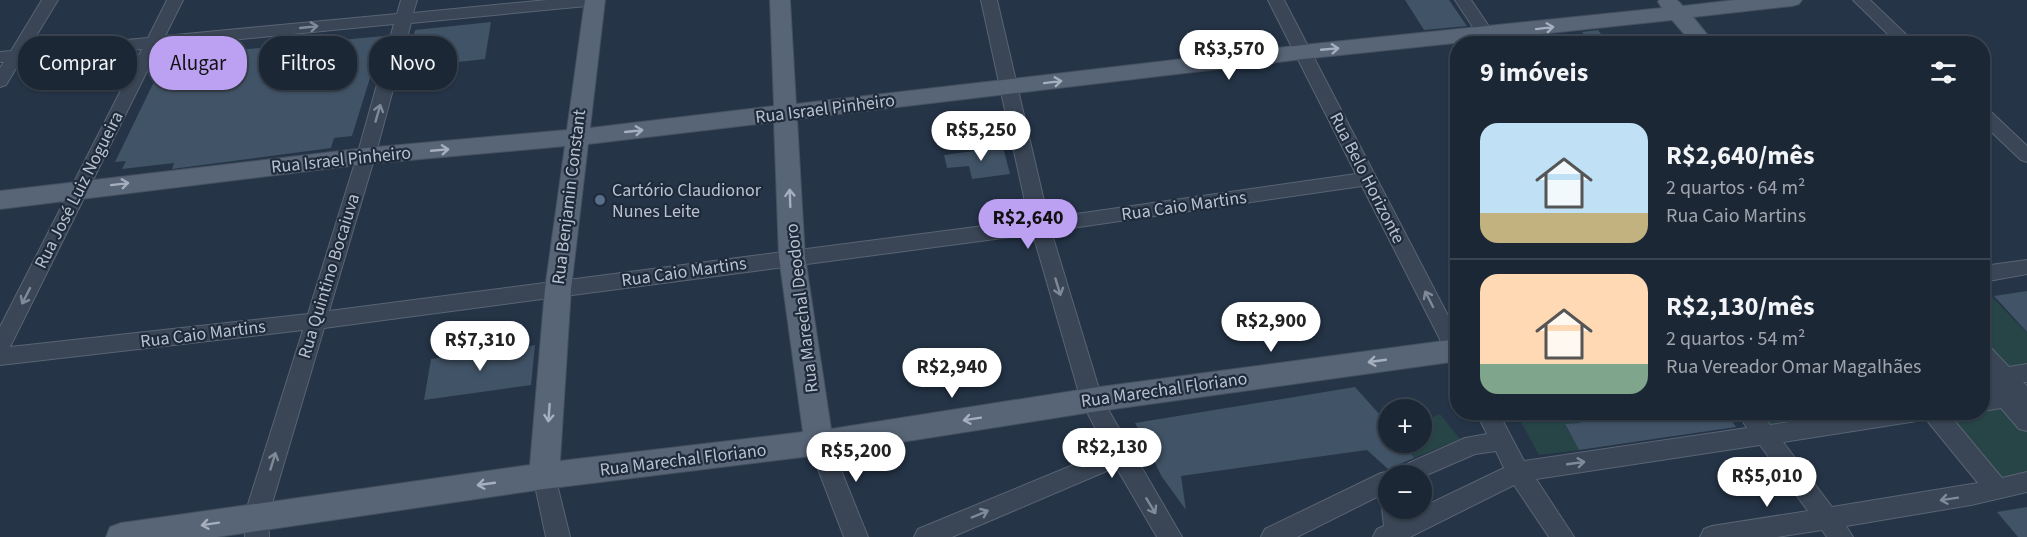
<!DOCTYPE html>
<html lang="pt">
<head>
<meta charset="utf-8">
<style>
  body { margin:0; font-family:"Source Sans 3",sans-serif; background:#252f3d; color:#f1f3f6; height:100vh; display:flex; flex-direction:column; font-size:22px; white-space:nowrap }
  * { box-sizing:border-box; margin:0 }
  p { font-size:20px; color:#a0a5ad }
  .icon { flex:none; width:33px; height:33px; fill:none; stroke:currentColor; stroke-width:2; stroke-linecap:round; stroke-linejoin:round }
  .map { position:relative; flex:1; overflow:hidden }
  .panel { position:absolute; left:1450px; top:36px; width:540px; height:384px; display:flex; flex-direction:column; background:#1c2735; border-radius:24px; box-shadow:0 2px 4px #0004,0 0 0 2px #3a4450 }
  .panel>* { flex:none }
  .banner { position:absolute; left:18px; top:36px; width:570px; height:54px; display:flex; gap:12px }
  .buttons { position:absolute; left:1378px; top:399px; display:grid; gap:12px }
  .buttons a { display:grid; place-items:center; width:54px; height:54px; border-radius:50%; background:#1c2735; box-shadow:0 2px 4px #0004,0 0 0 2px #3a4450; font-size:30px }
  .price { position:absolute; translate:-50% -51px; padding:0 14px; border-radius:21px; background:#fff; color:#222; font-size:20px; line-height:39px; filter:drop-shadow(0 2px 3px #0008) }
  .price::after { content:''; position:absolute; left:50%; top:36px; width:18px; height:14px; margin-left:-9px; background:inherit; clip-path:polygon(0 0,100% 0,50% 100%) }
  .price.selected { background:#bca0f2; color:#111 }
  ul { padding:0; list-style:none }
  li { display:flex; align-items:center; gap:18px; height:150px; padding:0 30px }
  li+li { border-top:2px solid #3a4450 }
  li span { display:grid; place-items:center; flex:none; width:168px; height:120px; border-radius:18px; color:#555 }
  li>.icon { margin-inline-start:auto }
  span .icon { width:72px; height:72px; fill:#fffc; stroke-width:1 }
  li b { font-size:26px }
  h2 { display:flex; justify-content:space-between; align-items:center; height:72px; padding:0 30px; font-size:26px }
  .chip { padding:0 21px; border-radius:24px; background:#1c2735; box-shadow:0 2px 4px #0004,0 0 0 2px #3a4450; font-size:21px; line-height:54px }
  .chip.selected { background:#bca0f2; color:#111 }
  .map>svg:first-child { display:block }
  .green { fill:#274547 }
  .building { fill:#415366 }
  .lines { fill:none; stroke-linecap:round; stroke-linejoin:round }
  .minor-casing { stroke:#596473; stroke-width:2 }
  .major-casing { stroke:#444f5f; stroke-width:2 }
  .minor { fill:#3a4656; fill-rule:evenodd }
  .major { fill:#586576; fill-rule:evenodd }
  .oneway { stroke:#7f8a99 }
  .oneway2 { stroke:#a5afbd }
  .service-dot { fill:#5c6f8a; stroke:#1f2b3b; stroke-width:2 }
  .labels { text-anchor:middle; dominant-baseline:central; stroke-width:4.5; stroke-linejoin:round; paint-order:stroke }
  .street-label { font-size:18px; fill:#b8c1cf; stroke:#1f2b3b }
  .poi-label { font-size:18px; fill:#b8c1cf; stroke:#1f2b3b; text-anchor:start }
</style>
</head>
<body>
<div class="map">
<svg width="2027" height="537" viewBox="0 0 2027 537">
  <rect width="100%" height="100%" fill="#253447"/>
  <path class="green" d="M1991,296L2027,333V367L2006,370L1983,346V297Z
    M2005,401L2027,426V479L1998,486L1936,413L1983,412V404Z
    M1516,413H1575L1580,423L1565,425L1579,450L1539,455Z
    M1749,413H1909L1766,436Z
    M1440,414L1460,439L1414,458L1403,443L1422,442V421Z"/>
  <path class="building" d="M1405,0H1449L1467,26L1424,30Z
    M491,22L485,59L406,68L415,30Z
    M1598,30L1609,44H1591L1582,32Z
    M383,36L352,136L334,138L331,148L172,169L174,163L122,169L126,161L115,162L166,57Z
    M1003,147L1010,174L972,179L969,166L947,168L944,155Z
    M2027,291V332L1994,296Z
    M535,345L531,385L424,400L431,359Z
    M1355,387L1389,425V442H1403L1414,458L1388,469L1367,450L1181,476L1186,510L1162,477L1135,423Z
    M1575,412H1623L1626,418L1663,412H1726L1736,427L1579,450L1565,424L1580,423Z
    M2027,507V537H2018L1997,512Z"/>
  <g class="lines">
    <defs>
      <path id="minor" d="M42,0H58L28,49L148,38L167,0H183L165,36L397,14L401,0H417L413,13L547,0H605L597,5L411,23L375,156L329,311L1029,220L981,0H997L1048,218L1356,174L1268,0H1284L1458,335V363L1451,361L1362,186L1051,231L1102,399L1182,537H1157L1116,467L952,537H914L918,529L1107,451L1081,400L1033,234L324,328L268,517L269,537H245L244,517L303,330L0,365V327L142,49L21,60L6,85L0,87V68L4,62H0V52L11,51ZM394,24L357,156L308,314L10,347L159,47Z
        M1455,0H1471L1501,44H1484Z
        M1853,0H1870L1916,44H1898Z
        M1983,108L1989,110L2027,146V162L2021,160L1983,124Z
        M2027,260V274L1983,282V266Z
        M1983,345L1990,347L2009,367L2027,364V382H2023L2027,386V431L2019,429L2001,408L1983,411V393L1988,392L1983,387Z
        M1476,412H1498L1524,461L1747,428L1737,412H1761L1770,425L1852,412H1947L2002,478L2027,472V492L1971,505L1846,526L1853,537H1827L1822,530L1777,537H1700L1704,529L1712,526L1808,511L1760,445L1536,479L1574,537H1549L1514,485L1410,537H1373L1377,529L1384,526L1382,508L1385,501L1389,499V508H1405L1406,515L1504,468L1496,451L1475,454L1422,477L1389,476V491L1297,537H1261L1265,529L1381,473L1391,471L1465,438L1487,434ZM1925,418L1978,483L1832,507L1783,442L1917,421Z
        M819,433L827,436L830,443L868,537H844L808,443L811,436Z
        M544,466L552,469L555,476L570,537H546L533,476L536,469Z"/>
      <path id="major" d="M585,0H605L590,128L774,106L770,0H790L796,104L1303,45L1662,8L1658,2L1659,0H1677L1683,6L1735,0H1802L1799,4L1792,6L1693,17L1715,44H1693L1672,20L1303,59L797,119L805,257L831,429L1092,388L1458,339V361L1092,412L819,455L544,489L217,537H106L110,527L121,523L530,465L545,289L565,146L366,164L0,209V191L366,148L567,130ZM774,122L779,257L803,432L560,461L571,289L588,144Z"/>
    </defs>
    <use href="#minor" class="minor-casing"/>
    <use href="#major" class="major-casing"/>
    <use href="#minor" class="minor"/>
    <use href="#major" class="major"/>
  </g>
  <defs><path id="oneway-shaft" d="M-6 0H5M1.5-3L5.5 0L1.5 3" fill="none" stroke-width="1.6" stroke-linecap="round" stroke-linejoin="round" transform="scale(1.5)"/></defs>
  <g class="oneway">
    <use href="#oneway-shaft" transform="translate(309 27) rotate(-6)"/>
    <use href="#oneway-shaft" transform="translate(378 113) rotate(-74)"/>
    <use href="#oneway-shaft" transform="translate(1058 287) rotate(73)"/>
    <use href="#oneway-shaft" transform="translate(26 296) rotate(117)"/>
    <use href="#oneway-shaft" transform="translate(1429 299) rotate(-117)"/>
    <use href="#oneway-shaft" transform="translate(273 461) rotate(-73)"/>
    <use href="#oneway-shaft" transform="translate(1576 463) rotate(-8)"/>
    <use href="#oneway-shaft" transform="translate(1949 499) rotate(171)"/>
    <use href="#oneway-shaft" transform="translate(1151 506) rotate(59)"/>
    <use href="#oneway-shaft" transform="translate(980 514) rotate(-23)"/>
  </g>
  <g class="oneway2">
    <use href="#oneway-shaft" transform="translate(1545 28) rotate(-7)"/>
    <use href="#oneway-shaft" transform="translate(1330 49) rotate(-5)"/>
    <use href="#oneway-shaft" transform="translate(1053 82) rotate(-7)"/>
    <use href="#oneway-shaft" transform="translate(634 131) rotate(-6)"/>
    <use href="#oneway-shaft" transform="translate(440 150) rotate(-5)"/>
    <use href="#oneway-shaft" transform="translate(120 184) rotate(-7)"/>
    <use href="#oneway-shaft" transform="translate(790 198) rotate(-92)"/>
    <use href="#oneway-shaft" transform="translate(1377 361) rotate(172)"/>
    <use href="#oneway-shaft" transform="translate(549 413) rotate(94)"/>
    <use href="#oneway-shaft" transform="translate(972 419) rotate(171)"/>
    <use href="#oneway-shaft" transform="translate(486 484) rotate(172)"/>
    <use href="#oneway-shaft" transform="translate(210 524) rotate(171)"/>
  </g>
  <circle class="service-dot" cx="600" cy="200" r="6"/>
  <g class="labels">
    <g class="street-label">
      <text transform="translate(825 109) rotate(-7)">Rua Israel Pinheiro</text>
      <text transform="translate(341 160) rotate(-6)">Rua Israel Pinheiro</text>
      <text transform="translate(1367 178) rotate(63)">Rua Belo Horizonte</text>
      <text transform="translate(79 190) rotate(-63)">Rua José Luiz Nogueira</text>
      <text transform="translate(569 197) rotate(-83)">Rua Benjamin Constant</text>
      <text transform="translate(1184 206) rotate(-8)">Rua Caio Martins</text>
      <text transform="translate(684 272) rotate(-8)">Rua Caio Martins</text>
      <text transform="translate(329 276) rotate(-73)">Rua Quintino Bocaiuva</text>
      <text transform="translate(802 308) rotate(-97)">Rua Marechal Deodoro</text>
      <text transform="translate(203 334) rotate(-7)">Rua Caio Martins</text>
      <text transform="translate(1164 390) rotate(-8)">Rua Marechal Floriano</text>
      <text transform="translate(683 460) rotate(-7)">Rua Marechal Floriano</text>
    </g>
    <g class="poi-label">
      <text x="612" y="190">Cartório Claudionor<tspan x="612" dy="21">Nunes Leite</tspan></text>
    </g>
  </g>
</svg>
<div class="buttons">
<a>+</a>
<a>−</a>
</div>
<b class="price" style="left:1229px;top:81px">R$3,570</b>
<b class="price" style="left:981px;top:162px">R$5,250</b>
<b class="price selected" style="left:1028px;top:250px">R$2,640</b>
<b class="price" style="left:1271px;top:353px">R$2,900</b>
<b class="price" style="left:480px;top:372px">R$7,310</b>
<b class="price" style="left:952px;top:399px">R$2,940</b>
<b class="price" style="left:1112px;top:479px">R$2,130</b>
<b class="price" style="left:856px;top:483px">R$5,200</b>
<b class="price" style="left:1767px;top:508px">R$5,010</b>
<div class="banner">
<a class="chip">Comprar</a>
<a class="chip selected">Alugar</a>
<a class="chip">Filtros</a>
<a class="chip">Novo</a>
</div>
<section class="panel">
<h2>9 imóveis<svg class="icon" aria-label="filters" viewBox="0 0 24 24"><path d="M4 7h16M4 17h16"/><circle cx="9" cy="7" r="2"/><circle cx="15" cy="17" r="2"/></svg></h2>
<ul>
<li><span style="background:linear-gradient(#bfe0f5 75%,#c2b280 0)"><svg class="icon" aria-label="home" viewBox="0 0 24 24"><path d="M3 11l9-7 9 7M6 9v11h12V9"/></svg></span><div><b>R$2,640/mês</b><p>2 quartos · 64 m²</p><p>Rua Caio Martins</p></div></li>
<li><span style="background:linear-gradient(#ffd9b3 75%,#7fa58c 0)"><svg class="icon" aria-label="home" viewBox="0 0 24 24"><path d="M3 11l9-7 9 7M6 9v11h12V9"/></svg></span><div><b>R$2,130/mês</b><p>2 quartos · 54 m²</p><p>Rua Vereador Omar Magalhães</p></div></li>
</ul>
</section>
</div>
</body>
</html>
